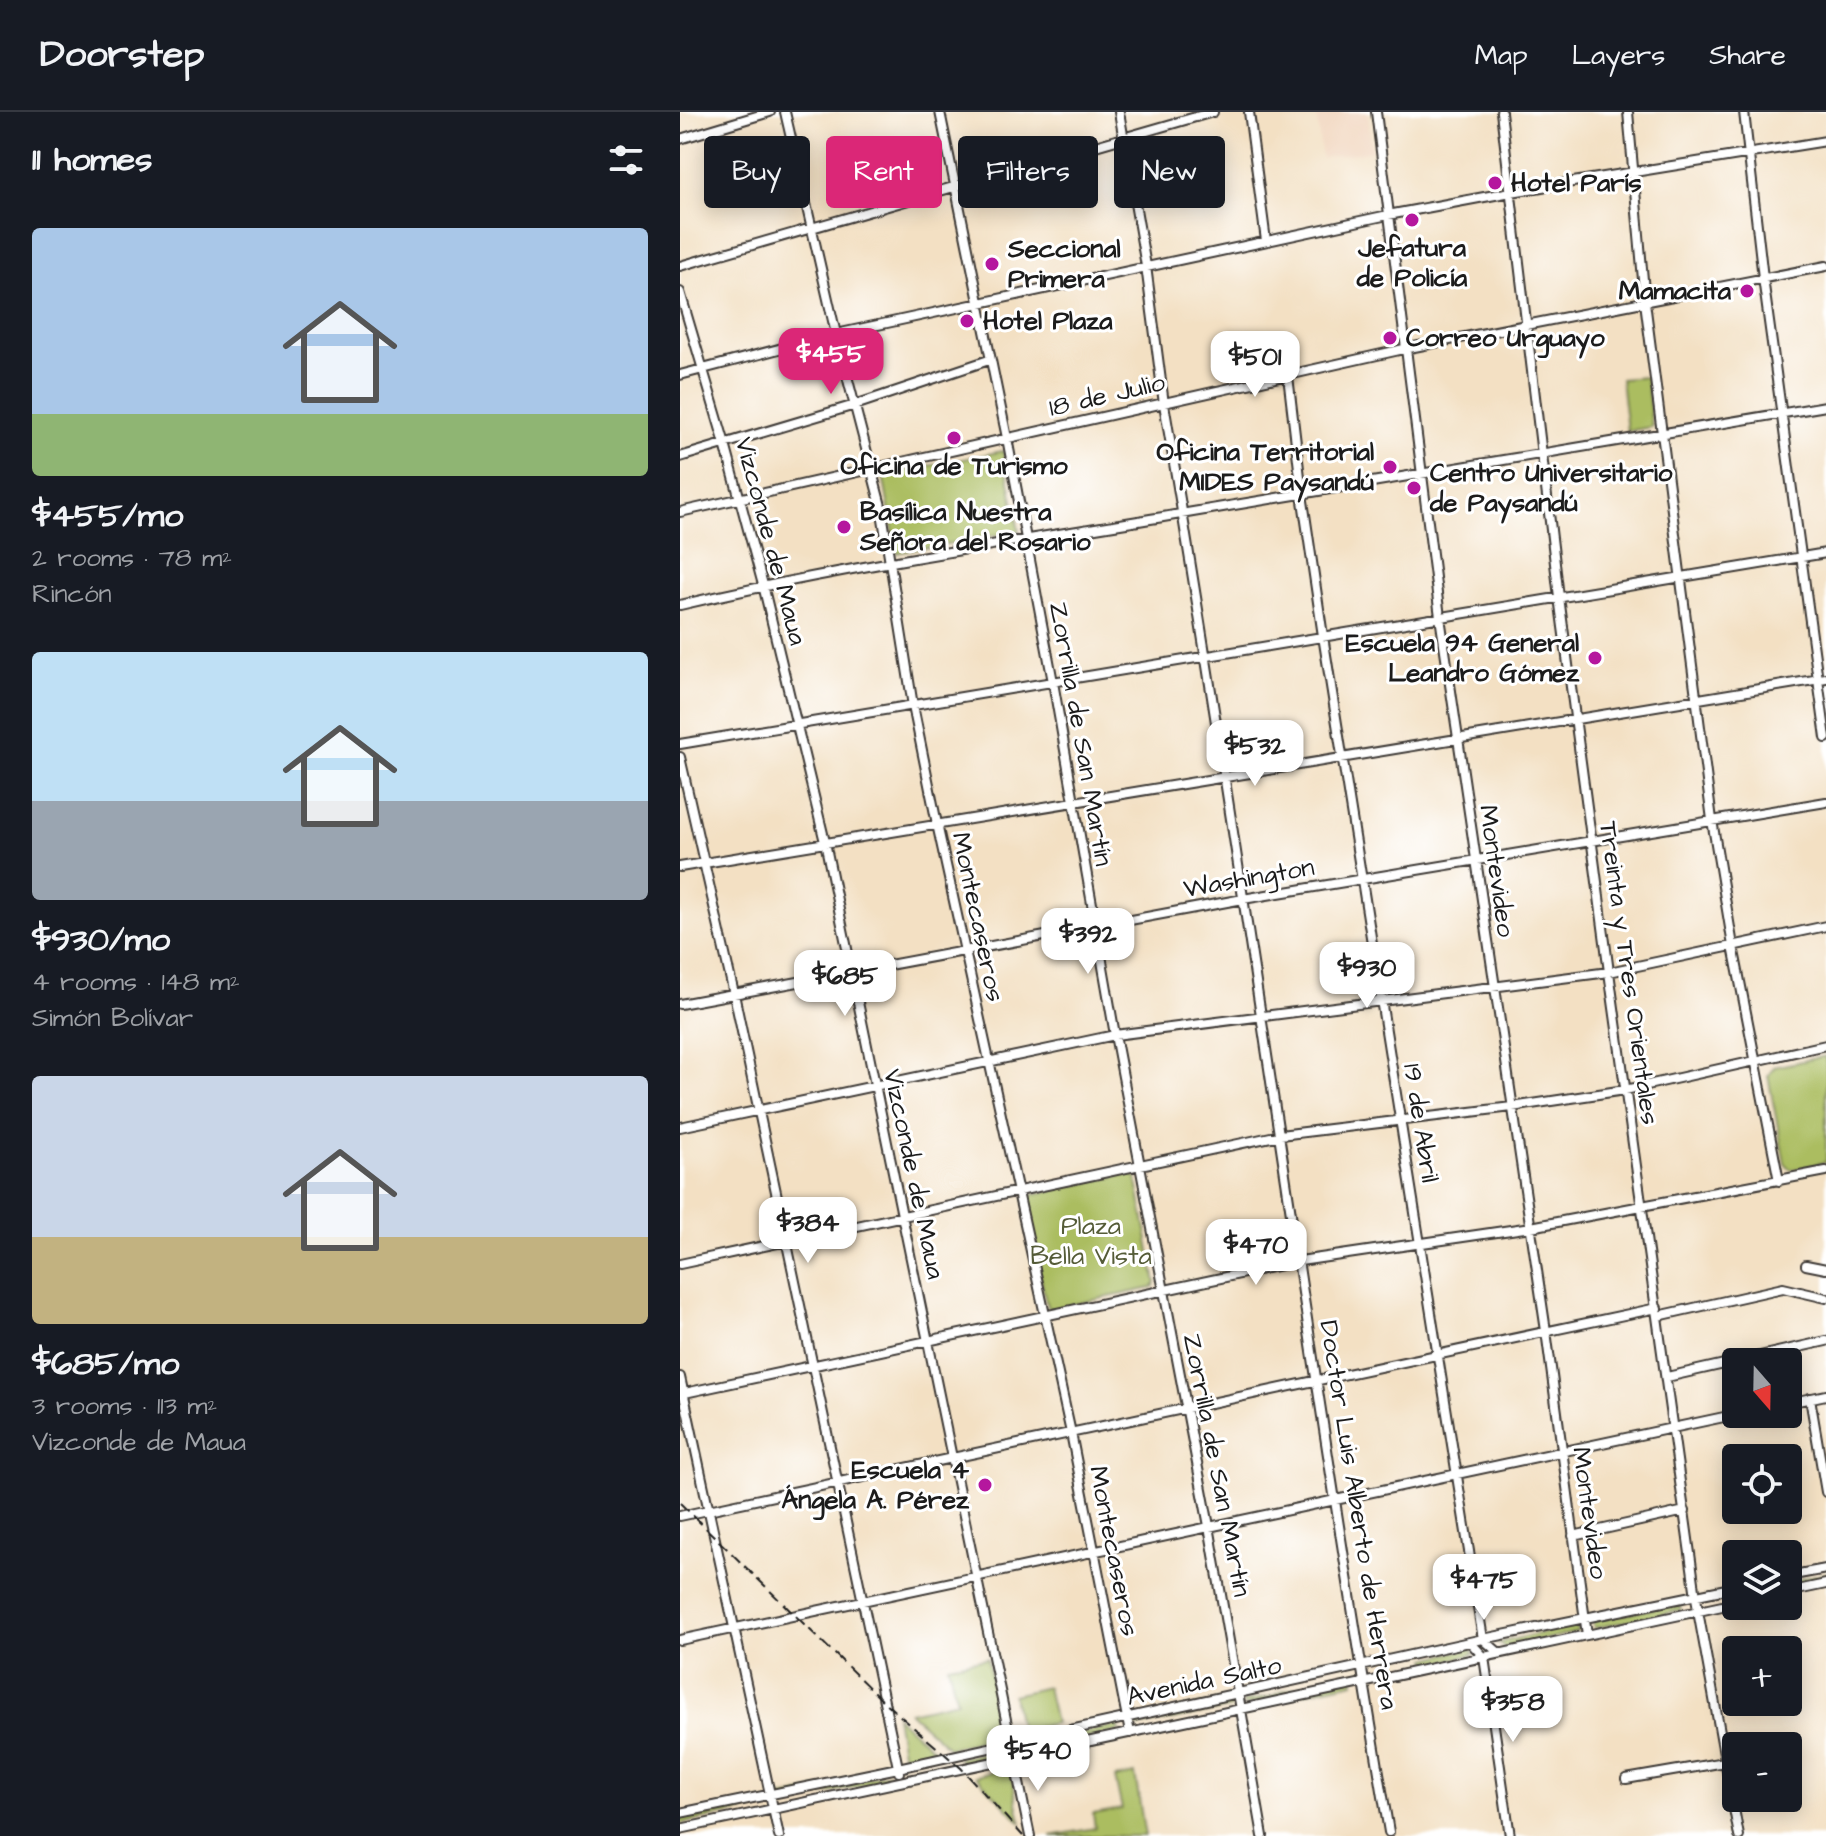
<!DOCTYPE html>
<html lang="en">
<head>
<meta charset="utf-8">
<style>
  body { margin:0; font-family:"Architects Daughter",sans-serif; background:#20242c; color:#f1f3f6; height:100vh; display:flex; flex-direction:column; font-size:30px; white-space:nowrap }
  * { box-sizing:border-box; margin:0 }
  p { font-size:26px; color:#9ea1a6 }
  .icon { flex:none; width:44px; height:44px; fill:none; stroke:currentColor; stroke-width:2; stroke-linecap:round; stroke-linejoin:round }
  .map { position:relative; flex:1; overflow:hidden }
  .side { display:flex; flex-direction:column; background:#171b24; width:680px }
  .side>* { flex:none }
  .guide { position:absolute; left:24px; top:24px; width:760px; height:72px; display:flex; gap:16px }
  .needle { width:52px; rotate:160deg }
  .tools { position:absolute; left:1042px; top:1236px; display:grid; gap:16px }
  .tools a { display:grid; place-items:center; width:80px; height:80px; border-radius:8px; background:#171b24; box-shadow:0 4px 20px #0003; font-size:40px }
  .price { position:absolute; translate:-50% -68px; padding:0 18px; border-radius:16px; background:#fff; color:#222; font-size:26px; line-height:52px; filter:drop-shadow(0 2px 4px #0008) }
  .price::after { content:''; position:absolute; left:50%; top:48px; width:24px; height:18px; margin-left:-12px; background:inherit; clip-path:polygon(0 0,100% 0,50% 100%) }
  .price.active { background:#db2777; color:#fff }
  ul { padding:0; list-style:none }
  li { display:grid; align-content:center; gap:16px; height:424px; padding:0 32px }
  li span { display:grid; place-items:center; height:248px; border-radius:8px; color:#555 }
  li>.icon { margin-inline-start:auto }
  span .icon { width:144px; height:144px; fill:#fffc; stroke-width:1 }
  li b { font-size:34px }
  h2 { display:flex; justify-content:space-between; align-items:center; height:96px; padding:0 32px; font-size:34px }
  .chip { padding:0 28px; border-radius:8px; background:#171b24; box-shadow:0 4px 20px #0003; font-size:28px; line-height:72px }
  .chip.active { background:#db2777; color:#fff }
  header { display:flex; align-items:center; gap:48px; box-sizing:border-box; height:112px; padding:0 40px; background:#171b24; border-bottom:2px solid #363941 }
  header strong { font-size:38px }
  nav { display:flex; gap:44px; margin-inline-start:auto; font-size:28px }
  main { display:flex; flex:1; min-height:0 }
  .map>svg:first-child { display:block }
  .built { fill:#f1d5bd }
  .green { fill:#abbd61; stroke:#646c3e; stroke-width:2 }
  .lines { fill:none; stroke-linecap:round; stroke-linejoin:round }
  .minor-casing { stroke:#3c3935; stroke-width:12 }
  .minor { stroke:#fff; stroke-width:8 }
  .rail { stroke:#1c1c1c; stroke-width:2; stroke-dasharray:12 6; stroke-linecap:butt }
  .poi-dot { fill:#b5179e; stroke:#fff; stroke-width:3 }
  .labels { text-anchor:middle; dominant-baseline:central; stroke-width:6; stroke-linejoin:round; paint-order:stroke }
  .poi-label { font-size:26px; font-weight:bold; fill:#1c1c1c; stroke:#fff; text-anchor:start }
  .street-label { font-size:26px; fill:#1c1c1c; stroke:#fff }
  .park-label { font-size:26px; fill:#555c38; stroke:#fff }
</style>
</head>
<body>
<header>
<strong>Doorstep</strong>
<nav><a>Map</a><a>Layers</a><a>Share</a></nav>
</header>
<main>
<section class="side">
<h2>11 homes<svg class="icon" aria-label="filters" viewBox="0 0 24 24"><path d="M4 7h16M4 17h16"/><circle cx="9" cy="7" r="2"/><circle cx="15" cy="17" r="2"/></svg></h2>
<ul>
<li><span style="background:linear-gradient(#a9c7e8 75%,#8fb573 0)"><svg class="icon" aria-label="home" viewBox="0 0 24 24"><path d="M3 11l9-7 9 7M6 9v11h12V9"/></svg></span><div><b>$455/mo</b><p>2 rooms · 78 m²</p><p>Rincón</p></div></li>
<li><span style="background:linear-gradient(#bfe0f5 60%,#9aa5b1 0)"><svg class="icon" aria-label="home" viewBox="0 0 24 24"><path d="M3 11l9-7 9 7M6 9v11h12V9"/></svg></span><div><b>$930/mo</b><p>4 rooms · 148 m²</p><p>Simón Bolívar</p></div></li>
<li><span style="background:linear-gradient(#c9d6e8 65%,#c2b280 0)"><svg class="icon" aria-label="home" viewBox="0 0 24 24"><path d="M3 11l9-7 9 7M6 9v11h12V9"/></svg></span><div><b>$685/mo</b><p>3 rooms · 113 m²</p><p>Vizconde de Maua</p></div></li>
</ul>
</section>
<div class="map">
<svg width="1146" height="1724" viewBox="0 0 1146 1724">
  <rect width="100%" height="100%" fill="#fff"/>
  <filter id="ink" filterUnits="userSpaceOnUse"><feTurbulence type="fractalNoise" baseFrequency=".0125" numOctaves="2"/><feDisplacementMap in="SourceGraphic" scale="16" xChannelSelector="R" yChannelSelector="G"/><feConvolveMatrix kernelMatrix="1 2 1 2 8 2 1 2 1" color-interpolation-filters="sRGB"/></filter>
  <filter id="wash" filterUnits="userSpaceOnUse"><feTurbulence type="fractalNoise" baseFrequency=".006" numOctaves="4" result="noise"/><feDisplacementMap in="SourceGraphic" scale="32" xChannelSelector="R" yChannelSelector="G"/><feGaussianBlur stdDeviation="1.8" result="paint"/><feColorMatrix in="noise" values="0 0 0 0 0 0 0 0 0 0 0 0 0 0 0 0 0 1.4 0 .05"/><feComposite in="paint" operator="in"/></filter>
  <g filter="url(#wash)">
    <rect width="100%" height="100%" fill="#f3e0c3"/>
    <path class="built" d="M636,0H688L692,39L642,46Z"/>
    <path class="green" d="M966,265L972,315L947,319L941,267Z
      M323,339L339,419L217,441L203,363Z
      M1146,944V1050L1111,1058L1105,1052L1088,964L1094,955Z
      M450,1061L456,1065L476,1171L472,1176L371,1197L367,1195L344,1087L347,1084Z
      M1146,1461V1468L1108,1476V1469Z
      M1000,1491L1001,1498L914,1516L912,1509Z
      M897,1513L898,1520L824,1536L818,1531Z
      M791,1536L794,1542L749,1553L747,1547Z
      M307,1546L323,1624L269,1636L229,1600L277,1589L268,1553Z
      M673,1564L674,1570L564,1594L563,1590L593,1584L605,1578Z
      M367,1575L375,1611L340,1619L333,1583Z
      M554,1586L557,1595L457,1615L456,1607Z
      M216,1604L256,1640L223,1647Z
      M438,1613L440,1619L343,1640L341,1634Z
      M322,1637L324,1643L283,1651L278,1646Z
      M330,1656L341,1710L296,1664Z
      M210,1661L211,1667L99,1692L98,1686Z
      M455,1662L465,1724H371L415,1716L413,1702L442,1697L435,1666Z
      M82,1689L83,1695L0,1712V1706Z"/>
  </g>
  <g filter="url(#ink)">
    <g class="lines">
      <defs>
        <path id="minor" d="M105,0L156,222L201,394L233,594L257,712L391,1321L450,1621
          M260,0L327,326L373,570L435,923L529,1414L583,1724
          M439,0L466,154L484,292C565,767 628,1245 709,1720
          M569,0L586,129
          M696,0L760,505L866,1219L907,1523
          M821,0L879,485L929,860L1018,1499L1059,1724
          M948,0L965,190L1032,708L1053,834L1099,1069
          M1064,0L1083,166L1146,626
          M0,27L90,0
          M0,154L533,0
          M0,180L45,332L83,473L145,730L350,1724
          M0,263L156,222L708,103L831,80L1146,29
          M608,264L622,382L643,524L803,1527L819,1541
          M0,345L175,293L309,248
          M0,400L724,237L1146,154
          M0,493C165,454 333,430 501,402C716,367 931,329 1146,294
          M0,632L1146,441
          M0,645L54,882L219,1660
          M0,755L1146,566
          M0,892L563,787L1146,690
          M0,1015L435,923L929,860L1146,814
          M0,1152L600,1023L832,995L945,978L1146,933
          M1126,1153L1146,1157
          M978,1204L1103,1176L1146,1186
          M0,1265L99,1724
          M987,1265L1146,1229
          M0,1282L620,1149L851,1115L1146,1059
          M1130,1286L1146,1380
          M1108,1291L1146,1283
          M0,1404L977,1196
          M893,1424L1005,1399
          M1108,1464L1146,1457
          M1108,1480L1146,1472
          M0,1528L1058,1302
          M790,1530L804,1545L830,1724
          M946,1667L1045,1650
          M0,1701L218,1656L803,1527L1056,1475
          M0,1717L1056,1491"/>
      </defs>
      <use href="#minor" class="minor-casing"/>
      <use href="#minor" class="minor"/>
      <path class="rail" d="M0,1391L205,1591L281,1656L343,1724"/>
    </g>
  </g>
  <g class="poi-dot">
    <circle cx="815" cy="71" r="8"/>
    <circle cx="732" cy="108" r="8"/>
    <circle cx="312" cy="152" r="8"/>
    <circle cx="1067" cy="179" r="8"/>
    <circle cx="287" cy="209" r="8"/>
    <circle cx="710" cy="226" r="8"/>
    <circle cx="274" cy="326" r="8"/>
    <circle cx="710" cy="355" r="8"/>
    <circle cx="734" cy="376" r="8"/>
    <circle cx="164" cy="415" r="8"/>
    <circle cx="915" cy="546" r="8"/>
    <circle cx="305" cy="1373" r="8"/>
  </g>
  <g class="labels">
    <g class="poi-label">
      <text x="831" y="71">Hotel París</text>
      <text x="732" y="136" text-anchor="middle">Jefatura<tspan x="732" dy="30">de Policía</tspan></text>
      <text x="328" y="137">Seccional<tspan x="328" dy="30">Primera</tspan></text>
      <text x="1051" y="179" text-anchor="end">Mamacita</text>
      <text x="303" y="209">Hotel Plaza</text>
      <text x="726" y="226">Correo Urguayo</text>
      <text x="694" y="340" text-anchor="end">Oficina Territorial<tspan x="694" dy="30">MIDES Paysandú</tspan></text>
      <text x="274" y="354" text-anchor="middle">Oficina de Turismo</text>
      <text x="750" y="361">Centro Universitario<tspan x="750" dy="30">de Paysandú</tspan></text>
      <text x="180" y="400">Basílica Nuestra<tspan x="180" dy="30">Señora del Rosario</tspan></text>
      <text x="899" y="531" text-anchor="end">Escuela 94 General<tspan x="899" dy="30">Leandro Gómez</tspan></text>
      <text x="289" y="1358" text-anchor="end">Escuela 4<tspan x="289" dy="30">Ángela A. Pérez</tspan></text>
    </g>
    <g class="street-label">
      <text transform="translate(427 283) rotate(-13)">18 de Julio</text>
      <text transform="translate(91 429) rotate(75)">Vizconde de Maua</text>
      <text transform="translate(401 622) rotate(80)">Zorrilla de San Martín</text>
      <text transform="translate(817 759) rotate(82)">Montevideo</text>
      <text transform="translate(569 766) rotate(-10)">Washington</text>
      <text transform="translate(298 805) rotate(78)">Montecaseros</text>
      <text transform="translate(949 861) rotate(82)">Treinta y Tres Orientales</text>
      <text transform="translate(741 1011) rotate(81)">19 de Abril</text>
      <text transform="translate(234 1062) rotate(78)">Vizconde de Maua</text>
      <text transform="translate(537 1353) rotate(79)">Zorrilla de San Martín</text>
      <text transform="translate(910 1401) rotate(82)">Montevideo</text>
      <text transform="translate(679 1403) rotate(81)">Doctor Luis Alberto de Herrera</text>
      <text transform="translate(434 1439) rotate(79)">Montecaseros</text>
      <text transform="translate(524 1569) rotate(-12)">Avenida Salto</text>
    </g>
    <g class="park-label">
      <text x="411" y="1114">Plaza<tspan x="411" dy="30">Bella Vista</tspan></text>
    </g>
  </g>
</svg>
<div class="tools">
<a><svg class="needle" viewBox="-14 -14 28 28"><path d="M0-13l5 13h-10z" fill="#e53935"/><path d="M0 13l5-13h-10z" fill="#9ea1a6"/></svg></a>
<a><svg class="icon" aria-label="locate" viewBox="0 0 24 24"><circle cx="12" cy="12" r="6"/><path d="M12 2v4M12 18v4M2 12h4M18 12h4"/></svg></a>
<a><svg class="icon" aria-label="layers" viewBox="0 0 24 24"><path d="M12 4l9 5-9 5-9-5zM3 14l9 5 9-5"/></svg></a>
<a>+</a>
<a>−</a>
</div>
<b class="price active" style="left:151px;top:284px">$455</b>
<b class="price" style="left:575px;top:287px">$501</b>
<b class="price" style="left:575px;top:676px">$532</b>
<b class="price" style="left:408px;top:864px">$392</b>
<b class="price" style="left:687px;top:898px">$930</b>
<b class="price" style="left:165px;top:906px">$685</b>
<b class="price" style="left:128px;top:1153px">$384</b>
<b class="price" style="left:576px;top:1175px">$470</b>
<b class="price" style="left:804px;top:1510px">$475</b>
<b class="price" style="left:833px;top:1632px">$358</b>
<b class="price" style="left:358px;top:1681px">$540</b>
<div class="guide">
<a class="chip">Buy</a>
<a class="chip active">Rent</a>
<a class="chip">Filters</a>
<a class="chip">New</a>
</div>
</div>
</main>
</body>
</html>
